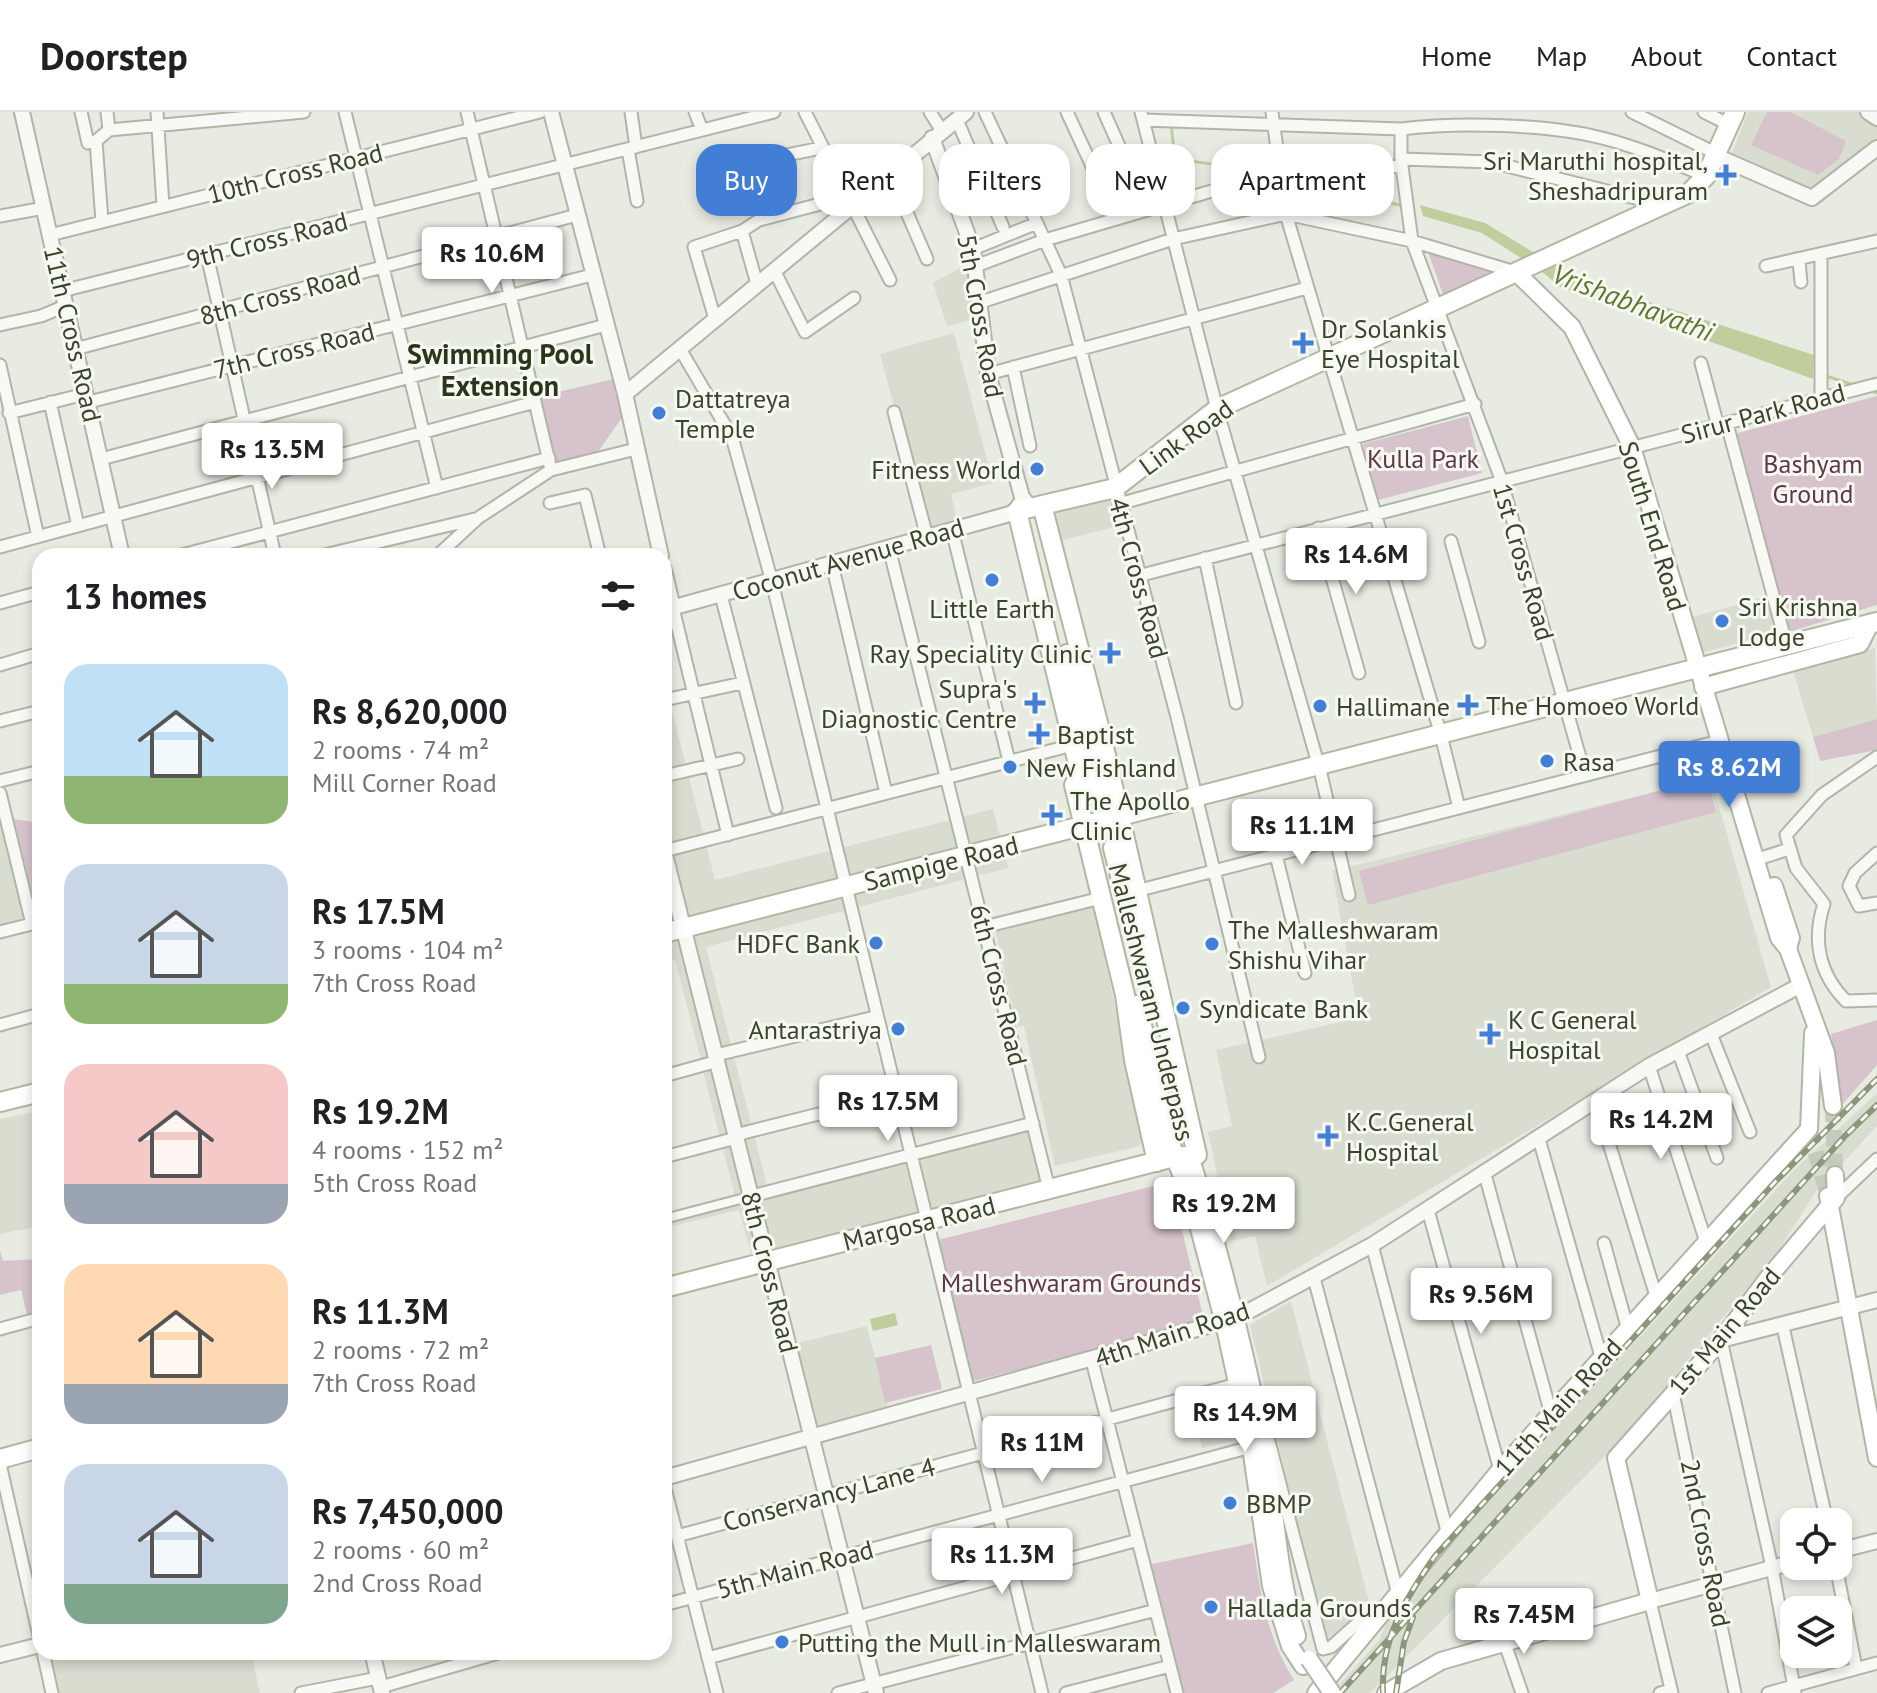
<!DOCTYPE html>
<html lang="en">
<head>
<meta charset="utf-8">
<style>
  body { margin:0; font-family:"PT Sans",sans-serif; background:#f2f2f2; color:#202124; height:100vh; display:flex; flex-direction:column; font-size:30px; white-space:nowrap }
  * { box-sizing:border-box; margin:0 }
  p { font-size:26px; color:#757577 }
  .icon { flex:none; width:44px; height:44px; fill:none; stroke:currentColor; stroke-width:2; stroke-linecap:round; stroke-linejoin:round }
  .map { position:relative; flex:1; overflow:hidden }
  .panel { position:absolute; left:32px; top:436px; width:640px; height:1112px; display:flex; flex-direction:column; background:#fff; border-radius:24px; box-shadow:0 4px 12px #0003 }
  .panel>* { flex:none }
  .hud { position:absolute; left:696px; top:32px; width:760px; height:72px; display:flex; gap:16px }
  .buttons { position:absolute; left:1780px; top:1396px; display:grid; gap:16px }
  .buttons a { display:grid; place-items:center; width:72px; height:72px; border-radius:16px; background:#fff; box-shadow:0 4px 12px #0003; font-size:40px }
  .price { position:absolute; translate:-50% -68px; padding:0 18px; border-radius:8px; background:#fff; color:#222; font-size:26px; line-height:52px; filter:drop-shadow(0 2px 4px #0008) }
  .price::after { content:''; position:absolute; left:50%; top:48px; width:24px; height:18px; margin-left:-12px; background:inherit; clip-path:polygon(0 0,100% 0,50% 100%) }
  .price.selected { background:#427ed6; color:#fff }
  ul { padding:0; list-style:none }
  li { display:flex; align-items:center; gap:24px; height:200px; padding:0 32px }
  li span { display:grid; place-items:center; flex:none; width:224px; height:160px; border-radius:24px; color:#555 }
  li>.icon { margin-inline-start:auto }
  span .icon { width:96px; height:96px; fill:#fffc; stroke-width:1 }
  li b { font-size:34px }
  h2 { display:flex; justify-content:space-between; align-items:center; height:96px; padding:0 32px; font-size:34px }
  .chip { padding:0 28px; border-radius:24px; background:#fff; box-shadow:0 4px 12px #0003; font-size:28px; line-height:72px }
  .chip.selected { background:#427ed6; color:#fff }
  header { display:flex; align-items:center; gap:48px; box-sizing:border-box; height:112px; padding:0 40px; background:#fff; border-bottom:2px solid #e0e0e0 }
  header strong { font-size:38px }
  nav { display:flex; gap:44px; margin-inline-start:auto; font-size:28px }
  .map>svg:first-child { display:block }
  .built { fill:#d8ddd0 }
  .green { fill:#d6c3cc }
  .water { fill:#c0cd9c }
  .lines { fill:none; stroke-linecap:round; stroke-linejoin:round }
  .stream { stroke:#c0cd9c; stroke-width:3 }
  .secondary-tunnel { stroke:#c5cabd; stroke-width:16; stroke-dasharray:16 8; stroke-linecap:butt }
  .primary-tunnel { stroke:#c5cabd; stroke-width:18; stroke-dasharray:18 9; stroke-linecap:butt }
  .pedestrian-casing { stroke:#b0b6a7; stroke-width:12 }
  .minor-casing { stroke:#b0b6a7; stroke-width:15 }
  .tertiary-casing { stroke:#b0b6a7; stroke-width:18 }
  .secondary-casing { stroke:#b0b6a7; stroke-width:20 }
  .primary-casing { stroke:#b0b8a1; stroke-width:22 }
  .pedestrian { stroke:#f8f9f5; stroke-width:8 }
  .minor { stroke:#f8f9f5; stroke-width:11 }
  .tertiary { stroke:#f8f9f5; stroke-width:14 }
  .secondary { stroke:#fff; stroke-width:16 }
  .primary { stroke:#fff; stroke-width:18 }
  .rail-casing { stroke:#8c967b; stroke-width:6 }
  .rail { stroke:#f6f8f2; stroke-width:3; stroke-dasharray:9; stroke-linecap:butt }
  .secondary-bridge-casing { stroke:#b0b6a7; stroke-width:20; stroke-linecap:butt }
  .secondary-bridge { stroke:#fff; stroke-width:16 }
  .poi-dot { fill:#427ed6; stroke:#f6f8f2; stroke-width:3 }
  .labels { text-anchor:middle; dominant-baseline:central; stroke-width:6; stroke-linejoin:round; paint-order:stroke }
  .poi-label { font-size:26px; fill:#3a4429; stroke:#f6f8f2; text-anchor:start }
  .street-label { font-size:26px; fill:#3a4429; stroke:#f6f8f2 }
  .park-label { font-size:26px; fill:#613649; stroke:#f6f8f2 }
  .water-label { font-size:28px; font-style:italic; fill:#61762f; stroke:#f6f8f2 }
  .neighbourhood-label { font-size:28px; font-weight:bold; fill:#2b351b; stroke:#f6f8f2 }
</style>
</head>
<body>
<header>
<strong>Doorstep</strong>
<nav><a>Home</a><a>Map</a><a>About</a><a>Contact</a></nav>
</header>
<div class="map">
<svg width="1877" height="1581" viewBox="0 0 1877 1581">
  <rect width="100%" height="100%" fill="#e8ebe2"/>
  <path class="built" d="M1748,0H1858L1877,11V32L1812,83L1730,46Z
    M967,152L974,207L947,214L933,171Z
    M954,221L993,371L951,382L957,409L927,417L880,242Z
    M1114,380L1122,413L1055,430L1047,397Z
    M1772,483L1782,520L1700,541L1689,506Z
    M1875,536L1877,607L1813,625L1793,559Z
    M664,567L715,768L993,697L1008,756L706,835L769,1081L904,1047L918,1102L751,1142L739,1098L673,1114L670,1102L735,1084L703,959L664,968V958L701,948L675,847L664,849Z
    M1711,666L1771,875L1267,1174L1255,1124L1231,1129L1208,1020L1232,1014L1216,938L1359,906L1332,759Z
    M0,703L27,808L0,814Z
    M1094,795L1142,1022L1140,1034L1055,1054L1024,914L1017,915L995,818Z
    M1877,981V1014L1814,1082L1779,1138L1626,1323L1370,1581H1332L1380,1527L1393,1492L1795,1057Z
    M40,999V1114L0,1122V1007Z
    M1028,1018L1041,1073L929,1099L916,1045Z
    M1291,1189L1370,1494L1325,1529L1250,1213Z
    M867,1214L888,1297L813,1315L793,1232Z
    M1221,1277L1233,1329L1202,1336L1189,1285Z
    M46,1540H251L260,1581H56Z"/>
  <path class="green" d="M1767,0H1790L1846,29L1839,47L1818,63L1751,33Z
    M1428,140L1501,158L1444,185Z
    M614,267L623,304L598,340L556,350L540,284Z
    M1877,284V493L1789,520L1734,322Z
    M1468,304L1482,361L1378,388L1363,332Z
    M1877,607V638L1820,649L1813,625Z
    M1707,666L1716,700L1368,793L1359,759Z
    M14,707L40,711V804L38,805Z
    M1877,908V953L1840,995L1831,922Z
    M1170,1070L1205,1212L973,1269L938,1128Z
    M0,1139L3,1149L40,1147V1203L28,1206L21,1178L0,1183Z
    M931,1233L942,1277L885,1291L875,1246Z
    M1253,1431C1260,1481 1267,1525 1294,1568L1273,1581H1180L1148,1453Z"/>
  <path class="water" d="M1420,93L1485,111L1538,143L1524,148L1482,121L1423,104Z
    M1552,153L1569,164L1814,243L1813,267L1560,175L1540,158Z
    M895,1201L898,1213L873,1219L870,1207Z"/>
  <g class="lines">
    <path class="stream" d="M1171,12L1175,47
      M1160,51L1175,47L1263,59
      M1286,65L1403,94
      M1823,263L1854,273
      M1868,278L1877,281"/>
    <path class="secondary-tunnel" d="M1833,994L1835,1063
      M1809,1017L1826,1077"/>
    <path class="primary-tunnel" d="M1101,683L1113,736"/>
    <defs>
      <path id="pedestrian" d="M664,1107L752,1084"/>
      <path id="minor" d="M81,0L88,31L96,29
        M157,0L163,94
        M345,0L437,376
        M467,0L551,358
        M631,0L636,35
        M695,0L702,18
        M805,0L890,168
        M930,0L942,19
        M985,0L1061,163L1177,605L1259,945
        M1067,0L1098,67
        M1104,0L1120,36
        M1141,0L1217,297L1321,662L1349,783
        M1272,0L1286,102L1441,623L1459,696
        M1632,0L1717,42
        M1704,0L1730,13
        M957,8L1003,115
        M1143,8L1401,17V47L1412,129L1501,367L1585,663
        M1401,17C1458,10 1547,12 1602,26C1638,35 1672,50 1706,64
        M109,18L304,0
        M628,37L637,89
        M1401,47L1491,50L1663,93
        M1334,52L1402,55
        M718,57L821,36
        M891,64L927,147
        M0,104L44,96
        M102,109L96,29L109,18L107,0
        M742,119L757,172
        M50,123L540,0
        M973,137L1037,111
        M207,143L275,444
        M1799,149L1801,170
        M1766,154L1877,129
        M973,155L1045,128L1280,59
        M774,158L805,220L854,186
        M62,179L774,0
        M978,191L1173,127L1286,102L1412,129L1515,160
        M715,207L694,135L742,119L759,108L847,85
        M0,213L41,204L65,194
        M75,237L577,103
        M680,237L732,325L772,470L1042,1581
        M1701,251L1718,314
        M0,253L38,425
        M1013,255L1030,334
        M988,262L1307,176
        M1821,285V143
        M50,290L78,414
        M89,290L592,163
        M894,300L927,425
        M9,301L85,282
        M1727,312L1787,535
        M101,347L606,213
        M550,391L585,383L600,444
        M1119,392L1475,292
        M1318,416L1359,561
        M952,418L1009,649
        M1451,429L1479,530
        M0,435L535,290
        M889,436L1049,1077
        M178,444L549,346
        M320,444L475,407
        M437,444L478,406L551,358L636,337
        M1205,446L1236,591
        M832,452L886,681
        M1138,464L1877,272
        M721,483L776,696
        M0,491L40,480
        M673,496L728,723
        M0,553L40,541
        M664,588L742,571
        M0,609L40,599
        M1877,645L1822,683L1786,723L1796,756L1824,792C1812,828 1819,862 1846,889L1877,888
        M664,664L738,647
        M0,669L40,659
        M0,681L32,812
        M664,739L1065,635
        M1877,741L1855,761L1849,774L1859,794L1877,791
        M1276,743L1305,861
        M1755,748L1789,737
        M1136,779L1719,629
        M984,815L1101,786
        M0,820L40,810
        M0,913L40,902
        M1711,922L1750,1020
        M1678,939L1717,1046
        M716,943L875,905
        M1649,954L1707,1133
        M664,964L718,949
        M1596,989L1656,1184
        M1539,1027L1602,1248
        M664,1045L736,1026L743,1021L894,983
        M1484,1059L1551,1302
        M752,1084L1033,1011
        M1836,1086L1877,1047
        M1428,1098L1500,1358
        M1604,1131L1628,1218
        M1372,1133L1447,1419
        M1314,1166L1398,1482
        M1783,1215L1827,1410
        M0,1217L40,1206
        M1721,1228L1772,1455L1795,1581
        M1092,1249L1177,1581
        M1673,1281L1735,1581
        M1266,1318L1323,1537L1331,1535L1369,1501L1385,1496
        M0,1352L40,1528
        M664,1372L717,1581
        M677,1424L1237,1272
        M1836,1454L1856,1556
        M1650,1489L1672,1581
        M664,1493L1251,1335
        M1504,1529L1522,1581
        M43,1540L52,1581
        M708,1546L1138,1428
        M381,1575L502,1540
        M301,1581L378,1566
        M838,1581L1156,1498
        M1066,1581L1170,1554
        M1660,1581L1671,1578
        M1768,1581L1877,1551"/>
      <path id="tertiary" d="M22,0L122,444
        M551,0L625,282L661,444
        M1868,0L1877,6
        M932,26L973,137L988,262L1022,385L1031,396
        M1716,44L1812,86L1877,36
        M625,282L966,0
        M664,458L673,496
        M664,498L1006,403L1017,399L1019,393
        M664,739L876,1581
        M1721,1228L1877,1188
        M664,1366L1236,1206L1372,1133L1649,954L1799,874
        M1838,1439L1877,1429
        M1650,1489L1794,1450
        M372,1540L382,1581
        M0,1543L40,1533"/>
      <path id="secondary" d="M1516,160L1572,215L1632,335L1779,826L1788,837L1826,941L1833,994
        M1703,575L1860,532L1869,514
        M1774,774L1791,826L1788,837
        M1190,1044C1220,1138 1244,1235 1264,1332C1276,1396 1277,1461 1297,1524
        M1174,1045L1191,1086L1224,1211L1251,1335L1271,1474L1290,1534L1303,1554
        M1828,1084L1877,1346
        M1316,1581L1500,1358L1809,1017L1813,921
        M1386,1581L1441,1549L1650,1489L1616,1346L1721,1228L1768,1166L1836,1086L1835,1063"/>
      <path id="primary" d="M1067,542L1101,683
        M1074,673L1125,883L1134,948L1157,1050
        M1086,685L1017,399L1115,376L1217,297L1689,81L1706,64L1735,0
        M1113,736L1125,783
        M664,821L1877,510
        M1137,893L1174,1045
        M0,990L40,980
        M664,1176L1174,1045L1197,1043L1102,626L1042,393
        M0,1347L40,1336"/>
    </defs>
    <use href="#pedestrian" class="pedestrian-casing"/>
    <use href="#minor" class="minor-casing"/>
    <use href="#tertiary" class="tertiary-casing"/>
    <use href="#secondary" class="secondary-casing"/>
    <use href="#primary" class="primary-casing"/>
    <use href="#pedestrian" class="pedestrian"/>
    <use href="#minor" class="minor"/>
    <use href="#tertiary" class="tertiary"/>
    <use href="#secondary" class="secondary"/>
    <use href="#primary" class="primary"/>
    <defs>
      <path id="rail" d="M1340,1581L1845,1024L1877,993
        M1383,1581C1380,1527 1406,1486 1435,1444L1775,1070L1877,967
        M1396,1581L1404,1530L1413,1505"/>
    </defs>
    <use href="#rail" class="rail-casing"/>
    <use href="#rail" class="rail"/>
    <defs>
      <path id="secondary-bridge" d="M1309,1547L1332,1581"/>
    </defs>
    <use href="#secondary-bridge" class="secondary-bridge-casing"/>
    <use href="#secondary-bridge" class="secondary-bridge"/>
  </g>
  <g class="poi-dot">
    <path d="M1722 51h8v8h8v8h-8v8h-8v-8h-8v-8h8z"/>
    <path d="M1299 219h8v8h8v8h-8v8h-8v-8h-8v-8h8z"/>
    <circle cx="659" cy="301" r="8"/>
    <circle cx="1037" cy="357" r="8"/>
    <circle cx="992" cy="468" r="8"/>
    <circle cx="1722" cy="509" r="8"/>
    <path d="M1106 529h8v8h8v8h-8v8h-8v-8h-8v-8h8z"/>
    <path d="M1031 579h8v8h8v8h-8v8h-8v-8h-8v-8h8z"/>
    <path d="M1464 581h8v8h8v8h-8v8h-8v-8h-8v-8h8z"/>
    <circle cx="1320" cy="594" r="8"/>
    <path d="M1035 610h8v8h8v8h-8v8h-8v-8h-8v-8h8z"/>
    <circle cx="1547" cy="649" r="8"/>
    <circle cx="1010" cy="655" r="8"/>
    <path d="M1048 691h8v8h8v8h-8v8h-8v-8h-8v-8h8z"/>
    <circle cx="876" cy="831" r="8"/>
    <circle cx="1212" cy="832" r="8"/>
    <circle cx="1183" cy="896" r="8"/>
    <circle cx="898" cy="917" r="8"/>
    <path d="M1486 910h8v8h8v8h-8v8h-8v-8h-8v-8h8z"/>
    <path d="M1324 1012h8v8h8v8h-8v8h-8v-8h-8v-8h8z"/>
    <circle cx="1230" cy="1391" r="8"/>
    <circle cx="1211" cy="1495" r="8"/>
    <circle cx="782" cy="1530" r="8"/>
  </g>
  <g class="labels">
    <g class="poi-label">
      <text x="1708" y="48" text-anchor="end">Sri Maruthi hospital,<tspan x="1708" dy="30">Sheshadripuram</tspan></text>
      <text x="1321" y="216">Dr Solankis<tspan x="1321" dy="30">Eye Hospital</tspan></text>
      <text x="675" y="286">Dattatreya<tspan x="675" dy="30">Temple</tspan></text>
      <text x="1021" y="357" text-anchor="end">Fitness World</text>
      <text x="1738" y="494">Sri Krishna<tspan x="1738" dy="30">Lodge</tspan></text>
      <text x="992" y="496" text-anchor="middle">Little Earth</text>
      <text x="1092" y="541" text-anchor="end">Ray Speciality Clinic</text>
      <text x="1017" y="576" text-anchor="end">Supra's<tspan x="1017" dy="30">Diagnostic Centre</tspan></text>
      <text x="1486" y="593">The Homoeo World</text>
      <text x="1336" y="594">Hallimane</text>
      <text x="1057" y="622">Baptist</text>
      <text x="1563" y="649">Rasa</text>
      <text x="1026" y="655">New Fishland</text>
      <text x="1070" y="688">The Apollo<tspan x="1070" dy="30">Clinic</tspan></text>
      <text x="1228" y="817">The Malleshwaram<tspan x="1228" dy="30">Shishu Vihar</tspan></text>
      <text x="860" y="831" text-anchor="end">HDFC Bank</text>
      <text x="1199" y="896">Syndicate Bank</text>
      <text x="1508" y="907">K C General<tspan x="1508" dy="30">Hospital</tspan></text>
      <text x="882" y="917" text-anchor="end">Antarastriya</text>
      <text x="1346" y="1009">K.C.General<tspan x="1346" dy="30">Hospital</tspan></text>
      <text x="1246" y="1391">BBMP</text>
      <text x="1227" y="1495">Hallada Grounds</text>
      <text x="798" y="1530">Putting the Mull in Malleswaram</text>
    </g>
    <g class="street-label">
      <text transform="translate(295 61) rotate(-14)">10th Cross Road</text>
      <text transform="translate(267 128) rotate(-14)">9th Cross Road</text>
      <text transform="translate(280 183) rotate(-15)">8th Cross Road</text>
      <text transform="translate(981 204) rotate(80)">5th Cross Road</text>
      <text transform="translate(73 222) rotate(77)">11th Cross Road</text>
      <text transform="translate(294 238) rotate(-14)">7th Cross Road</text>
      <text transform="translate(1763 301) rotate(-15)">Sirur Park Road</text>
      <text transform="translate(1186 325) rotate(-36)">Link Road</text>
      <text transform="translate(1653 414) rotate(73)">South End Road</text>
      <text transform="translate(848 447) rotate(-16)">Coconut Avenue Road</text>
      <text transform="translate(1524 450) rotate(74)">1st Cross Road</text>
      <text transform="translate(1139 466) rotate(75)">4th Cross Road</text>
      <text transform="translate(941 751) rotate(-14)">Sampige Road</text>
      <text transform="translate(999 873) rotate(76)">6th Cross Road</text>
      <text transform="translate(1152 890) rotate(76)">Malleshwaram Underpass</text>
      <text transform="translate(919 1111) rotate(-14)">Margosa Road</text>
      <text transform="translate(770 1160) rotate(76)">8th Cross Road</text>
      <text transform="translate(1724 1219) rotate(-50)">1st Main Road</text>
      <text transform="translate(1172 1222) rotate(-18)">4th Main Road</text>
      <text transform="translate(1558 1295) rotate(-48)">11th Main Road</text>
      <text transform="translate(829 1382) rotate(-15)">Conservancy Lane 4</text>
      <text transform="translate(1706 1431) rotate(79)">2nd Cross Road</text>
      <text transform="translate(795 1457) rotate(-15)">5th Main Road</text>
    </g>
    <g class="park-label">
      <text x="1423" y="346">Kulla Park</text>
      <text x="1813" y="351">Bashyam<tspan x="1813" dy="30">Ground</tspan></text>
      <text x="1071" y="1170">Malleshwaram Grounds</text>
    </g>
    <g class="water-label">
      <text transform="translate(1633 190) rotate(21)">Vrishabhavathi</text>
    </g>
    <g class="neighbourhood-label">
      <text x="500" y="241">Swimming Pool<tspan x="500" dy="32">Extension</tspan></text>
    </g>
  </g>
</svg>
<div class="buttons">
<a><svg class="icon" aria-label="locate" viewBox="0 0 24 24"><circle cx="12" cy="12" r="6"/><path d="M12 2v4M12 18v4M2 12h4M18 12h4"/></svg></a>
<a><svg class="icon" aria-label="layers" viewBox="0 0 24 24"><path d="M12 4l9 5-9 5-9-5zM3 14l9 5 9-5"/></svg></a>
</div>
<b class="price" style="left:492px;top:183px">Rs 10.6M</b>
<b class="price" style="left:272px;top:379px">Rs 13.5M</b>
<b class="price" style="left:1356px;top:484px">Rs 14.6M</b>
<b class="price selected" style="left:1729px;top:697px">Rs 8.62M</b>
<b class="price" style="left:1302px;top:755px">Rs 11.1M</b>
<b class="price" style="left:888px;top:1031px">Rs 17.5M</b>
<b class="price" style="left:1661px;top:1049px">Rs 14.2M</b>
<b class="price" style="left:1224px;top:1133px">Rs 19.2M</b>
<b class="price" style="left:1481px;top:1224px">Rs 9.56M</b>
<b class="price" style="left:1245px;top:1342px">Rs 14.9M</b>
<b class="price" style="left:1042px;top:1372px">Rs 11M</b>
<b class="price" style="left:1002px;top:1484px">Rs 11.3M</b>
<b class="price" style="left:1524px;top:1544px">Rs 7.45M</b>
<div class="hud">
<a class="chip selected">Buy</a>
<a class="chip">Rent</a>
<a class="chip">Filters</a>
<a class="chip">New</a>
<a class="chip">Apartment</a>
</div>
<section class="panel">
<h2>13 homes<svg class="icon" aria-label="filters" viewBox="0 0 24 24"><path d="M4 7h16M4 17h16"/><circle cx="9" cy="7" r="2"/><circle cx="15" cy="17" r="2"/></svg></h2>
<ul>
<li><span style="background:linear-gradient(#bfe0f5 70%,#8fb573 0)"><svg class="icon" aria-label="home" viewBox="0 0 24 24"><path d="M3 11l9-7 9 7M6 9v11h12V9"/></svg></span><div><b>Rs 8,620,000</b><p>2 rooms · 74 m²</p><p>Mill Corner Road</p></div></li>
<li><span style="background:linear-gradient(#c9d6e8 75%,#8fb573 0)"><svg class="icon" aria-label="home" viewBox="0 0 24 24"><path d="M3 11l9-7 9 7M6 9v11h12V9"/></svg></span><div><b>Rs 17.5M</b><p>3 rooms · 104 m²</p><p>7th Cross Road</p></div></li>
<li><span style="background:linear-gradient(#f6c9c9 75%,#9aa5b1 0)"><svg class="icon" aria-label="home" viewBox="0 0 24 24"><path d="M3 11l9-7 9 7M6 9v11h12V9"/></svg></span><div><b>Rs 19.2M</b><p>4 rooms · 152 m²</p><p>5th Cross Road</p></div></li>
<li><span style="background:linear-gradient(#ffd9b3 75%,#9aa5b1 0)"><svg class="icon" aria-label="home" viewBox="0 0 24 24"><path d="M3 11l9-7 9 7M6 9v11h12V9"/></svg></span><div><b>Rs 11.3M</b><p>2 rooms · 72 m²</p><p>7th Cross Road</p></div></li>
<li><span style="background:linear-gradient(#c9d6e8 75%,#7fa58c 0)"><svg class="icon" aria-label="home" viewBox="0 0 24 24"><path d="M3 11l9-7 9 7M6 9v11h12V9"/></svg></span><div><b>Rs 7,450,000</b><p>2 rooms · 60 m²</p><p>2nd Cross Road</p></div></li>
</ul>
</section>
</div>
</body>
</html>
